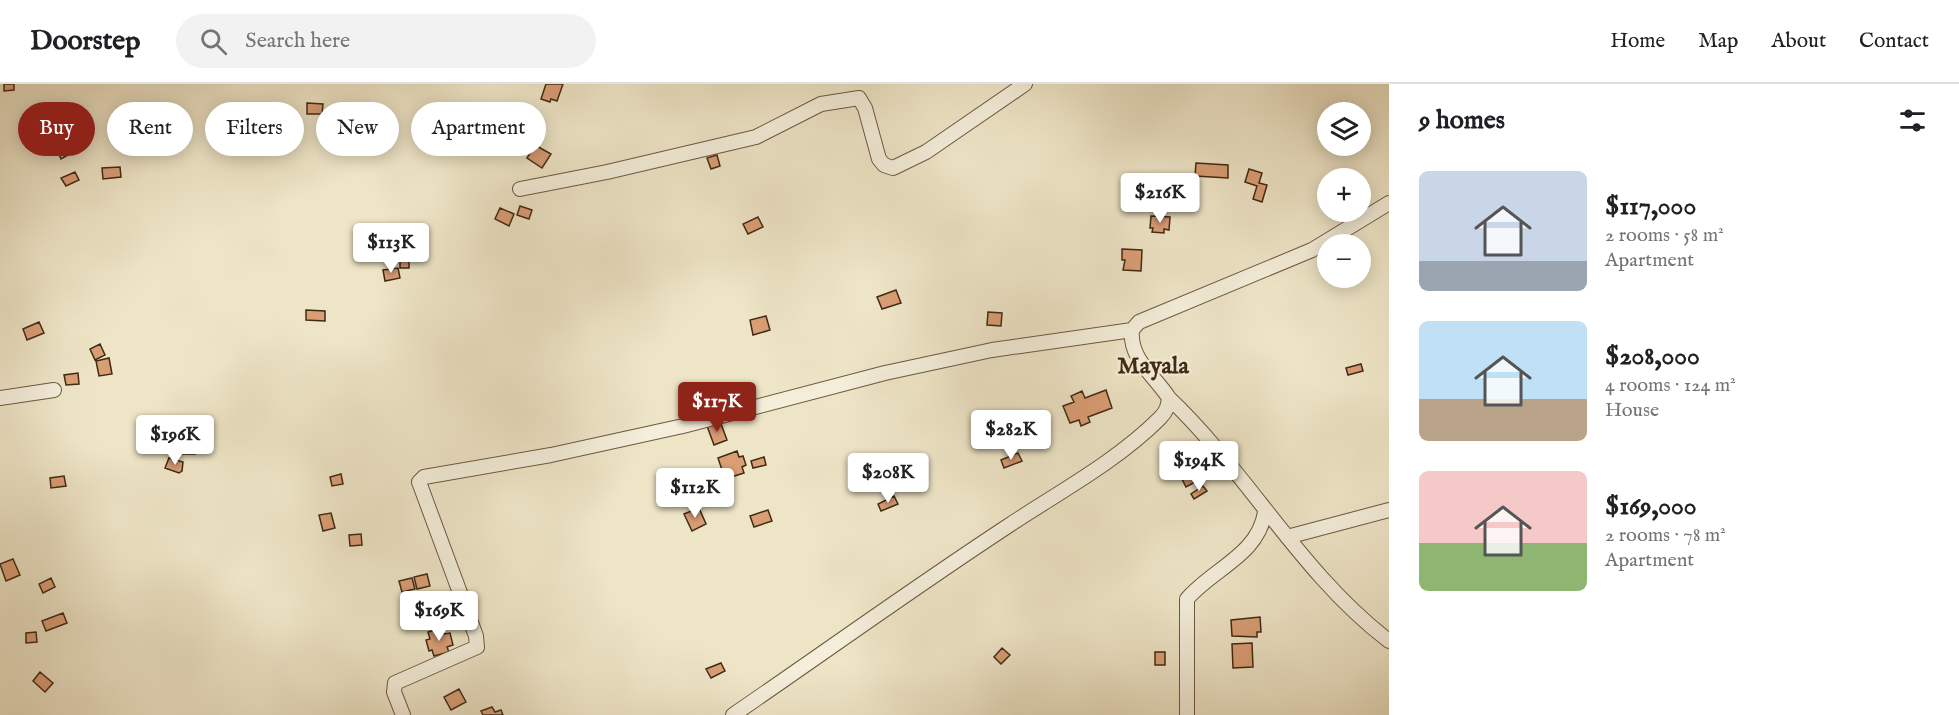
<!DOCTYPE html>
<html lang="en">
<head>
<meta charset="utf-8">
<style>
  body { margin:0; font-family:"IM FELL English",serif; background:#f2f2f2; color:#202124; height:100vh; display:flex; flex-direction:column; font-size:22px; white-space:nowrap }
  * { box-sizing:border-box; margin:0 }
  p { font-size:20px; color:#757577 }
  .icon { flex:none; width:33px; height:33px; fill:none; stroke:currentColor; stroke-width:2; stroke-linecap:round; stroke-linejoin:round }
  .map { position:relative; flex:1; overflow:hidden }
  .details { display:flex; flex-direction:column; background:#fff; width:570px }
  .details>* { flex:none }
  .top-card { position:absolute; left:18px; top:18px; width:570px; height:54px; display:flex; gap:12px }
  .controls { position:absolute; left:1317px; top:18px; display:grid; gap:12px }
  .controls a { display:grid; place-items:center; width:54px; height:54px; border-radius:50%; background:#fff; box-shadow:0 3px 15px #0003; font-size:30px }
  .price { position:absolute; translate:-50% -51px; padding:0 14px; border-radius:6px; background:#fff; color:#222; font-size:20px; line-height:39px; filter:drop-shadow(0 2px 3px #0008) }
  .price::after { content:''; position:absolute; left:50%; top:36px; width:18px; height:14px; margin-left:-9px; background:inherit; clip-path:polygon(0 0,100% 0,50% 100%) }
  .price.current { background:#8f2418; color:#fff }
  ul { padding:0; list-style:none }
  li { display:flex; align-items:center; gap:18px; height:150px; padding:0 30px }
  li span { display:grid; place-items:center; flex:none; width:168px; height:120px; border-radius:9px; color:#555 }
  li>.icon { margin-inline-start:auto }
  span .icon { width:72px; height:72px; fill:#fffc; stroke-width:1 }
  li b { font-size:26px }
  h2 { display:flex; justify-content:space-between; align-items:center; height:72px; padding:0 30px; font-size:26px }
  .pill { padding:0 21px; border-radius:27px; background:#fff; box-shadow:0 3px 15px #0003; font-size:21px; line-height:54px }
  .pill.current { background:#8f2418; color:#fff }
  header { display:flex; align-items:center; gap:36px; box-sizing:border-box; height:84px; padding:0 30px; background:#fff; border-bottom:2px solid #e0e0e0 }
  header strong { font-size:28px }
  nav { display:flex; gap:33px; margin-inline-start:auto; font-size:21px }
  .search { width:420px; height:54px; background:#f2f2f2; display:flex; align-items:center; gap:15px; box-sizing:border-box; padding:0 21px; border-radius:33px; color:#757577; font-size:22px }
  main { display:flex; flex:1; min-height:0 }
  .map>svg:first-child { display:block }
  .building { fill:#da9e75; stroke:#402a14; stroke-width:1.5 }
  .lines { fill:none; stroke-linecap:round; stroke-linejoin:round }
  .street-casing { stroke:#6c5941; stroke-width:16 }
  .street { stroke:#f4eedb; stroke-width:14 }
  .labels { text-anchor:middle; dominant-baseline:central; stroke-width:4.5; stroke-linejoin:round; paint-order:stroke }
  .quarter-label { font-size:24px; font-weight:bold; fill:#402a14; stroke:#f4eedb }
</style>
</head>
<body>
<header>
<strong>Doorstep</strong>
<div class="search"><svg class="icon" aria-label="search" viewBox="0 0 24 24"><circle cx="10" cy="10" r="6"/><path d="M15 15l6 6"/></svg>Search here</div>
<nav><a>Home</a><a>Map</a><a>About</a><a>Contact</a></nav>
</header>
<main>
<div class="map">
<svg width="1389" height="631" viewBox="0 0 1389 631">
  <rect width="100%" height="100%" fill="#eee5c7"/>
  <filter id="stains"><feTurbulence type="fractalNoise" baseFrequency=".00333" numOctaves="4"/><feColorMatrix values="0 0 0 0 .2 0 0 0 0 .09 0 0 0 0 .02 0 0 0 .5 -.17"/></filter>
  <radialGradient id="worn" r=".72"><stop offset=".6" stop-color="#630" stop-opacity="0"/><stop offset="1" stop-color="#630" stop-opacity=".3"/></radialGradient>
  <path class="building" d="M4,0H14V6L4,7Z
    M546,0H563L557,17L551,15L550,18L541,15Z
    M307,19L323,20L322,30H307Z
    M238,34L241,50L227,52L224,37Z
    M60,38L64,51L55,54L51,41Z
    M72,48H83V57H72Z
    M260,48L261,61L244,63L242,50Z
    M351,50L354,60L340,65L337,55Z
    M535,61L551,70L542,84L527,74Z
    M66,62L70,70L61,75L57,66Z
    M717,71L720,82L711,85L707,74Z
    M1196,79L1228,81V94L1195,92Z
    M120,83L121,93L103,95L102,84Z
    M1249,85L1262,89L1259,99L1267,101L1262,118L1253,115L1257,102L1245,98Z
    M75,88L79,96L66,102L61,94Z
    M520,122L532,126L529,135L517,131Z
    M500,124L514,130L509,142L495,135Z
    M1151,132L1170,133L1169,146L1164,145V149L1152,148L1153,144H1150Z
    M758,133L763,143L748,150L743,140Z
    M405,144L415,148L411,156L401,152Z
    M1122,165L1142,166L1141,187L1123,186L1125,176H1122Z
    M400,177H409V184H400Z
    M398,184L400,194L385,197L383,186Z
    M896,206L901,219L882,225L877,213Z
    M306,226L325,227V237L306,236Z
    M988,228L1002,229L1001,242L987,241Z
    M766,232L770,246L753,251L750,236Z
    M39,238L44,249L27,256L23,245Z
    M100,260L105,271L95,276L90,265Z
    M109,274L112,290L99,292L96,277Z
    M1361,280L1363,287L1348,291L1346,284Z
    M78,289L79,300L66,301L64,291Z
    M1106,306L1112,324L1088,333L1090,338L1081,342L1079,336L1070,339L1063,322L1074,318L1071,312L1082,307L1085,314Z
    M720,337L727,356L714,361L707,342Z
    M183,358H195V370H183Z
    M737,367L739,373L743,372L746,381L742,383L744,389L725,395L718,374Z
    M1018,369L1022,377L1004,384L1001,376Z
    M764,373L766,381L753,384L751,377Z
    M169,374L183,378L182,387L179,389L165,384Z
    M1190,381L1192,385L1198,382L1204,393L1186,403L1180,391L1185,388L1183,385Z
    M341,390L343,400L332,402L330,393Z
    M64,392L66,402L51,404L50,394Z
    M1203,402L1207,407L1194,415L1191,410Z
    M894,412L898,420L881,427L878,420Z
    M699,424L706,440L692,447L684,430Z
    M768,426L772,437L754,443L750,432Z
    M331,429L335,444L323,447L319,431Z
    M361,450L362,461L350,462L349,451Z
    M13,475L20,491L6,497L0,480Z
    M427,490L430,502L417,505L414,493Z
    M51,494L55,503L43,509L39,500Z
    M412,494L415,505L402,508L399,497Z
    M63,529L67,539L46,547L42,537Z
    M1260,533L1261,548H1257V553L1232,552L1231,536Z
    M443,544L444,550L450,549L453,561L447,563L449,568L434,572L432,566L429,567L426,556L430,555L428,548Z
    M36,548L37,558L26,559V549Z
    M1252,559L1253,583L1233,584L1232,560Z
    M1002,564L1010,571L1001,580L994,573Z
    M1155,568H1165V581H1155Z
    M721,579L725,587L711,594L706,585Z
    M40,588L53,599L45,608L33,597Z
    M459,605L466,618L451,626L444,613Z
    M492,623L495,628L501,626L503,631H483L481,627Z"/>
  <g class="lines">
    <defs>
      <path id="street" d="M520,105L607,88L756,53L821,20L859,14L865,24L879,75L884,81L893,84L926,68L1025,0
        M0,314L54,306
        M1169,314C1248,389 1301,490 1389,557
        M1287,453L1389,426
        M403,631L394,608L395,599L477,563L476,552L419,398L424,393L551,371L683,342L885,289L992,266L1132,246
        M733,631C825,568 915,503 1008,442C1059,408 1116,378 1160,334C1167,327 1168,322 1169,314C1155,292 1129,275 1132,246L1139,238L1312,166L1389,119
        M1187,631V515C1214,484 1258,471 1265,428"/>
    </defs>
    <use href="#street" class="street-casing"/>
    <use href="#street" class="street"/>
  </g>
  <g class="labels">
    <g class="quarter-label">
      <text x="1153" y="282">Mayala</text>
    </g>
  </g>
  <rect width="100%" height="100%" filter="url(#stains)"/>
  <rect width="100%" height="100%" fill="url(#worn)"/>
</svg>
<div class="controls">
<a><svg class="icon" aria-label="layers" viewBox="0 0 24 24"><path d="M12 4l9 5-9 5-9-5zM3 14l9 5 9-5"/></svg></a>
<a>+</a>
<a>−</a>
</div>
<b class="price" style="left:1160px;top:140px">$216K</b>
<b class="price" style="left:391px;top:190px">$113K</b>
<b class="price current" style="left:717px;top:349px">$117K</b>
<b class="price" style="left:1011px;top:377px">$282K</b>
<b class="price" style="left:175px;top:382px">$196K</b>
<b class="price" style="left:1199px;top:408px">$194K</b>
<b class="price" style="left:888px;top:420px">$208K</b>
<b class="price" style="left:695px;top:435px">$112K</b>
<b class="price" style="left:439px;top:558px">$169K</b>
<div class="top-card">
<a class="pill current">Buy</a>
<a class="pill">Rent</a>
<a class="pill">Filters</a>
<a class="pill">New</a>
<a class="pill">Apartment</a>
</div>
</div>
<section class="details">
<h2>9 homes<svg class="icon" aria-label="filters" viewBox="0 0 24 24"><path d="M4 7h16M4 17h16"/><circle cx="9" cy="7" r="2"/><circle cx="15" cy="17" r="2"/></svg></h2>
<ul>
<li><span style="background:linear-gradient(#c9d6e8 75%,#9aa5b1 0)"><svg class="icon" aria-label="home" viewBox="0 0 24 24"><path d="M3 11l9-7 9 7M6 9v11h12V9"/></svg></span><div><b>$117,000</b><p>2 rooms · 58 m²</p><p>Apartment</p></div></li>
<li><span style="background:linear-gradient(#bfe0f5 65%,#b9a48a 0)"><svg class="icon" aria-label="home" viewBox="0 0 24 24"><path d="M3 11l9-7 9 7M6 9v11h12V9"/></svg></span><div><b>$208,000</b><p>4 rooms · 124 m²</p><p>House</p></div></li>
<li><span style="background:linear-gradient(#f6c9c9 60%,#8fb573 0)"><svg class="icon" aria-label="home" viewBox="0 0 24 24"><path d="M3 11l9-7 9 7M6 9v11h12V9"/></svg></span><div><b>$169,000</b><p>2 rooms · 78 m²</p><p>Apartment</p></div></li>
</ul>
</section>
</main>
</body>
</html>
